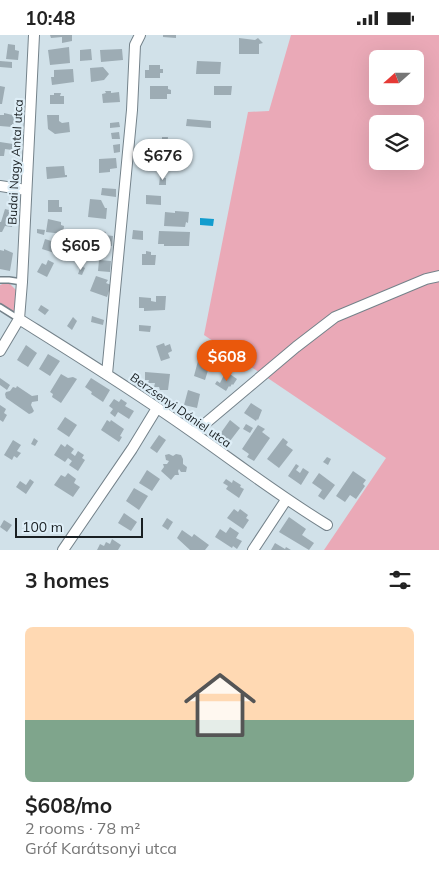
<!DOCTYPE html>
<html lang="en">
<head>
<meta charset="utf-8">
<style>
  body { margin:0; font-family:Mulish,sans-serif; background:#f2f2f2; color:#222; height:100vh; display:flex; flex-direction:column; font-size:19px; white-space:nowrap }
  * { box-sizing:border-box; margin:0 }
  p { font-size:16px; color:#767676 }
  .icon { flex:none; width:28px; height:28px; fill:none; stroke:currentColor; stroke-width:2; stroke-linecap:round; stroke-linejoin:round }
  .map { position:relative; height:515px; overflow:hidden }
  .details { display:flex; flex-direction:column; background:#fff; flex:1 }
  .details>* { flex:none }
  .needle { width:32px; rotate:249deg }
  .fabs { position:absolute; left:369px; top:15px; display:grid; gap:10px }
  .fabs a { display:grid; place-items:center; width:55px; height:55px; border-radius:8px; background:#fff; box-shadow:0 5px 20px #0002; font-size:25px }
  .scale { position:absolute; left:15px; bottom:12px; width:128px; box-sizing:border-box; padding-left:5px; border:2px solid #191f22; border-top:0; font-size:14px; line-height:18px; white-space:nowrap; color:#191f22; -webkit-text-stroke:4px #deeef7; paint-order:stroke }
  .price { position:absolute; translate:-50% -42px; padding:0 11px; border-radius:18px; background:#fff; color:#222; font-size:16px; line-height:32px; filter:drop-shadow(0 1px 2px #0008) }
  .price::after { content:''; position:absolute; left:50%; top:30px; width:15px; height:11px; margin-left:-8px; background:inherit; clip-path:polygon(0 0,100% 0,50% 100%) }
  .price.current { background:#ea580c; color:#fff }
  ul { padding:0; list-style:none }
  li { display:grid; align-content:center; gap:10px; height:265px; padding:0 25px }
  li span { display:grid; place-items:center; height:155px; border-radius:8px; color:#555 }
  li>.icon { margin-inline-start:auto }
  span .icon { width:90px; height:90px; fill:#fffc; stroke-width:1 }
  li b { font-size:21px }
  h2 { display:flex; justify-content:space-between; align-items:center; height:60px; padding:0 25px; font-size:21px }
  .status { display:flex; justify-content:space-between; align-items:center; height:35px; padding:0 25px; background:#fff; direction:ltr }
  .status svg { height:14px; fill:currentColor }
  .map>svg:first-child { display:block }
  .green { fill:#eaa9b7; fill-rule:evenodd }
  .water { fill:#129cce }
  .building { fill:#9dacb4 }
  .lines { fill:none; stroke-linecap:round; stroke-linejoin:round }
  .lane-casing { stroke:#74828a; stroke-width:8 }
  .street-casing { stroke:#74828a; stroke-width:12 }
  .lane { stroke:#fff; stroke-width:5 }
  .street { stroke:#fff; stroke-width:10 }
  .labels { text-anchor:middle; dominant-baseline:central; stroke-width:4.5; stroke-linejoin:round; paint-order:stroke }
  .street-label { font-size:12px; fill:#191f22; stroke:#deeef7 }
</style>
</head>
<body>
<div class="status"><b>10:48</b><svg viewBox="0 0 49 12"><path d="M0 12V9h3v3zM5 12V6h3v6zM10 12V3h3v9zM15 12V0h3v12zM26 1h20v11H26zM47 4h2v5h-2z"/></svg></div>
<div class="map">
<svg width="439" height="515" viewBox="0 0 439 515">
  <rect width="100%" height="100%" fill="#d1e1e9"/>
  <path class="green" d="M291,0H439V515H324L386,423L204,300L248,77L269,76ZM378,24H415V61H378ZM378,89H415V126H378Z
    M5,248L10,249L16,255L15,278L0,269V250Z"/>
  <path class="water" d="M200,183L214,184L213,191L200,190Z"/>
  <path class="building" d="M50,0H72V6L62,8V2L51,3Z
    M163,0H176V3L163,2Z
    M239,3L255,5L258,3L263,8L259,9V19H239Z
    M8,9L15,10V15L19,16L18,25L6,24Z
    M69,12L70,28L50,30L48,15Z
    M91,14L92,25L80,26V15Z
    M122,14L123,25L101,27L100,15Z
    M0,26L12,27V33L0,32Z
    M197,26L221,27L220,39H196Z
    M149,30H160V34H163V38H160V43H145V35H149Z
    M103,32L109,39L104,45L91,47L90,33Z
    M73,34L74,47L52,50L51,42H54V35Z
    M0,51L5,52L2,69H0Z
    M150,51H168V54L171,55V59H167V64H150Z
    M214,51H232L231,60H214Z
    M105,56H111V58L119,57L120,67L103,68L102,59L106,58Z
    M54,58H61L60,61H64V69H50V60H54Z
    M4,78L17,81L16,89H12V92L0,91V80H4Z
    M47,80H59V86L62,88L69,87L70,97L55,99L48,94Z
    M187,84L211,86V93L186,91Z
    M119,87L120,92L110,93V88Z
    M119,97L120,104H112L111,98Z
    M162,102H168L167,110H162Z
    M0,107L13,109L12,115L5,114L4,121H0Z
    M120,109V117L114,118L113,110Z
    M178,112H184L183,120H178Z
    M157,117L177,119V125L181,126L180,131H159V122H157Z
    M116,123L117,133L110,134V137L99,138V124Z
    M64,131L65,140H67V142L47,144L46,132Z
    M160,142L166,143V150H159Z
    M102,153L116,154V162L101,160Z
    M146,160L161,161V170L146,169Z
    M90,164L101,165L105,173H107L106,184L88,182Z
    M48,165H59V172H62V177H48Z
    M5,174L13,176L12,181H14L12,192L5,191L2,197H0V187H1Z
    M175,176L189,177L188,188L186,187L185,192L164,191L165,177L175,178Z
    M48,184L61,187V190L64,191L63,199L46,197Z
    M37,194L45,195L44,200L37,198Z
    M133,195L143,196V205L132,204Z
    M101,196L106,197L105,200L113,201L112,211L99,210Z
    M159,196L190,197L189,211H164V209H158Z
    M45,204L61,209V207L69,210L67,222L42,214Z
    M4,214L13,218L10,236L0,234V215L4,216Z
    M146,216L151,217V220H156L155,230H142V219H146Z
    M48,225L54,228L47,242L37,237L42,228L46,230Z
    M99,225L111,226L110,237L98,236Z
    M81,231L85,233L82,240L78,239Z
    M96,241L108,245L106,248L111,250L107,262L90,256Z
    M156,261H166L165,275L144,276V273H139V262L151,263V266L156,267Z
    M41,270L49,275L45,280L38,275Z
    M92,281L104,285L103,290L91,287Z
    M73,282L77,286L72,295L67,291Z
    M139,290L151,291L150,297L139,296Z
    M164,308L165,311L170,309L172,316L168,318L170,323L161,326L156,311Z
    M26,310L37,318L28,332L17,325Z
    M48,319L60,326L50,341L39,334Z
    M199,322L211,326L205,345L194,341Z
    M145,337L170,339L168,355H160L159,352H154L155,348H148L149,345H145Z
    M227,337L237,344L233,350L232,349L230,352L229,351L226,356L215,349L217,346L220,348L224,340Z
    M61,339L68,343L73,342L77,344L61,368L52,362L53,359L50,357Z
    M0,343L10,350L7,355L0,350Z
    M91,343L110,355L103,367L91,359L92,357L85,352Z
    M17,351L32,361L38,360V366L32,367L31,370L34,376L32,378L29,379L6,363L5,359L6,357L10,356L13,352L16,353Z
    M188,355L200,359L197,373L184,370Z
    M114,364L119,367L121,364L127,368L125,371L134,376L129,384L118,377L115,382L110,378L113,374L109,371Z
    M251,368L262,375L258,385L257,384L256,386L244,378Z
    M0,370L6,374L4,378L7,380L3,387L0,385Z
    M65,382L77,390L69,402L57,394Z
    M107,385L110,387L111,385L124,394L120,401L122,402L119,407L101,395Z
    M230,385L240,393L230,406L220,399Z
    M246,389L253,393L250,398L243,394Z
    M258,390L265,394L262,397L270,403L254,426L247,422L249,419L242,414Z
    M159,400L166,405L157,418L150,413Z
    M34,403L38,406L35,411L31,409Z
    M283,403L288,407L286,410L293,415L279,433L267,424Z
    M13,405L21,410L17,416L21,418L17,423L14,421L12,425L4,420Z
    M61,409L65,412L67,409L74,414L71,418L75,421L78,416L84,420L82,423L85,425L78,436L69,430L72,426L68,423L65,427L54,420Z
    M169,419L173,421L176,419L181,420L183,424V429L187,432L186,437H181L179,434L178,436L179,440H175L171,445L161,436L164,432L163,429H167L169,426L166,425L165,420Z
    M327,422L331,424L328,430L323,427Z
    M296,429L299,431L296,435L300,438L303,433L309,437L301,450L288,441Z
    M147,435L160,444L152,456L139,448Z
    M353,436L366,445L363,449L365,451L356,464L350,460L345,467L336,461Z
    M68,438L76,444L74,448L80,452L73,462L54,450L61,440L65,442Z
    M319,438L335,450L324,465L318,461L322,455L312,448Z
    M30,444L34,447L26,459L16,452L20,446L26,450Z
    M226,444L232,448L233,445L241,450L240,452L244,454L239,463L226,454L228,451L223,448Z
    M134,453L148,461L139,475L126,466Z
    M234,474L238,477L240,474L248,480L246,483L249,485L243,494L227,483Z
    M124,478L137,487L131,496L118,488Z
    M289,482L306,494L302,500L314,508L309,515L279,497Z
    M167,483L173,487L168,495L162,491Z
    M4,485L12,490L7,497L0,492Z
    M230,492L239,498L236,503L242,506L237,514L233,511L232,513L215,502L220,494L226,498Z
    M182,495L192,502L194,499L209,510L205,515H190L177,503Z
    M112,504L121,510L118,515H97L100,509L104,511L106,507L110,509Z
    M275,508L285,514L286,512L291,515H271Z"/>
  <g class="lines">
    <defs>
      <path id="lane" d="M0,245H9L22,247
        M0,272L19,284"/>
      <path id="street" d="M0,151L26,155
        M19,284C78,321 138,358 195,399C239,430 281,462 327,490
        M0,316L19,284L22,247L34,0
        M107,339L132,75L135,10L140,0
        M194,398L296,312L335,282L426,244L439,241
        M63,515L132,414L157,373
        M253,515L286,465"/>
    </defs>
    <use href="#lane" class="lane-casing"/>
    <use href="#street" class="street-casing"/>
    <use href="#lane" class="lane"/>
    <use href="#street" class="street"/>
  </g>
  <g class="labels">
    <g class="street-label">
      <text transform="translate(15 127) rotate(-87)">Budai Nagy Antal utca</text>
      <text transform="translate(181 375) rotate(35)">Berzsenyi Dániel utca</text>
    </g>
  </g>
</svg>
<div class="fabs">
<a><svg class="needle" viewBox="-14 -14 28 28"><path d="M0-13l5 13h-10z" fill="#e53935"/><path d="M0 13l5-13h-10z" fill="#767676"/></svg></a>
<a><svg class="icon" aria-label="layers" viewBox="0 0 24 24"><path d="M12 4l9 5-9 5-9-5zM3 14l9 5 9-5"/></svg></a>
</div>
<div class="scale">100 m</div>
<b class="price" style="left:163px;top:146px">$676</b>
<b class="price" style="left:81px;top:236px">$605</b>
<b class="price current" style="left:227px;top:347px">$608</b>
</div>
<section class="details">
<h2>3 homes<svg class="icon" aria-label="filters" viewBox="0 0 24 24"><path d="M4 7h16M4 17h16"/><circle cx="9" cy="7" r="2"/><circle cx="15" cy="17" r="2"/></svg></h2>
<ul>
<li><span style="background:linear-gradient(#ffd9b3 60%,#7fa58c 0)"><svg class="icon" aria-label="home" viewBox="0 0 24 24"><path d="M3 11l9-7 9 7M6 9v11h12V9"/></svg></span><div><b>$608/mo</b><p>2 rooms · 78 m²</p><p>Gróf Karátsonyi utca</p></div></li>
</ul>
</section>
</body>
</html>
